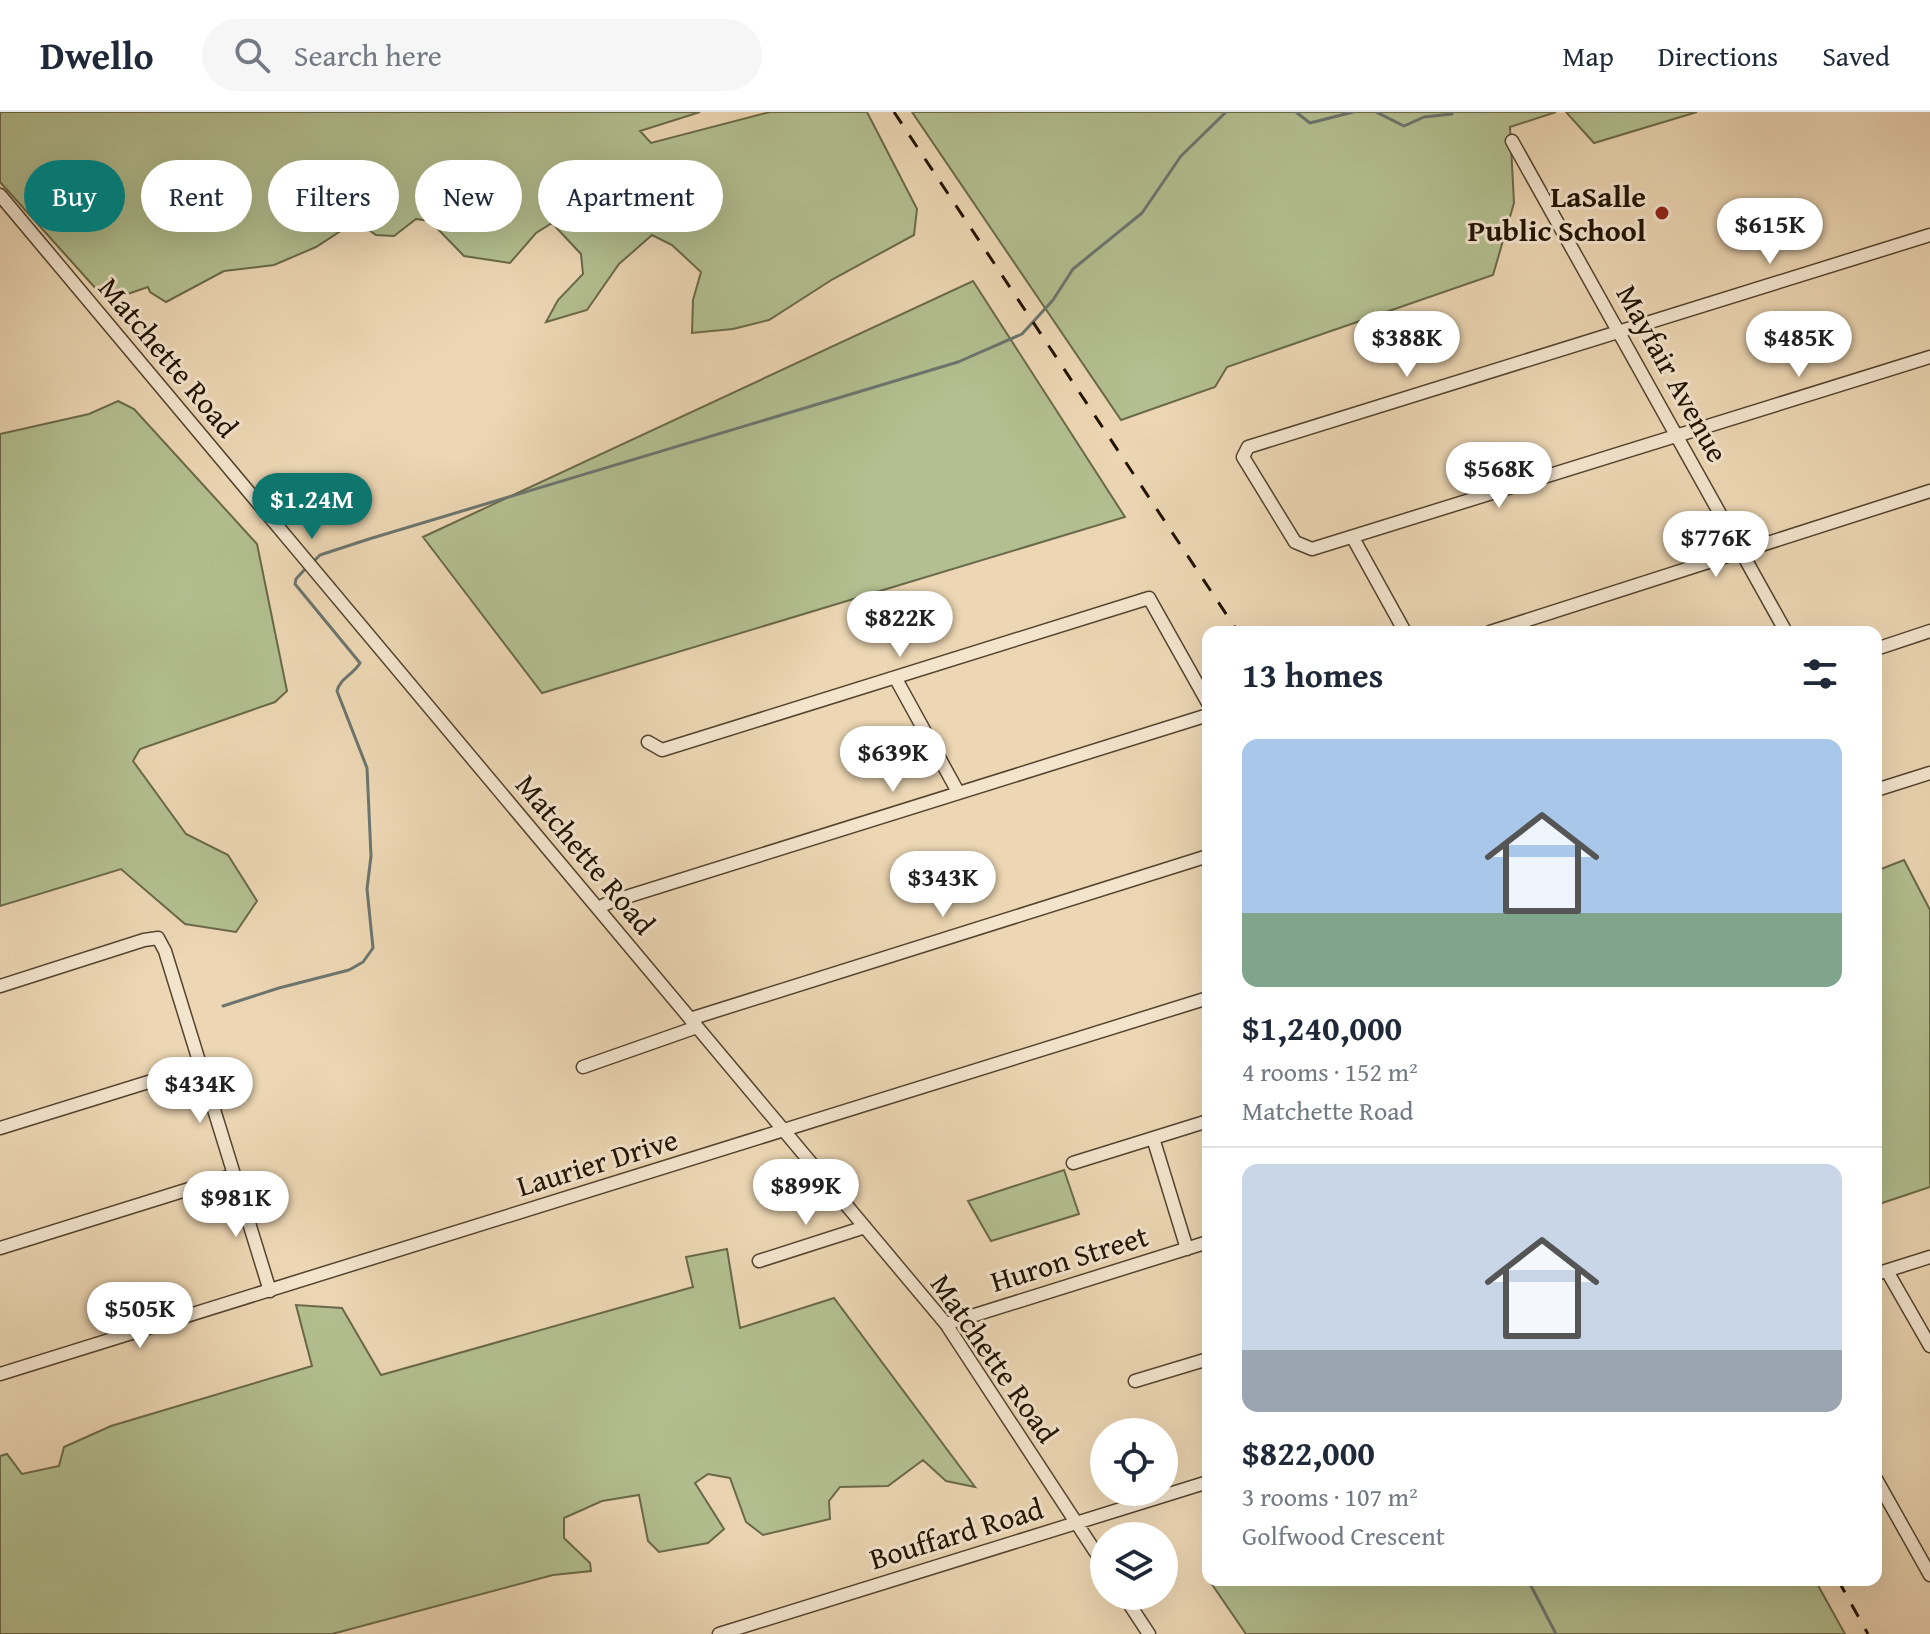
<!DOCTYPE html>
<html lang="en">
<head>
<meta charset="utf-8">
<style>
  body { margin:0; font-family:"Gentium Book Plus",serif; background:#f6f6f7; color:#1f2937; height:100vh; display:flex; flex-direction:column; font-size:30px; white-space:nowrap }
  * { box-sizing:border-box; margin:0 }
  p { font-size:26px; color:#747a83 }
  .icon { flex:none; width:44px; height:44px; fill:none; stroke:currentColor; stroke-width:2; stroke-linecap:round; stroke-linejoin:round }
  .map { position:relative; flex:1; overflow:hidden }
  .drawer { position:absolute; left:1202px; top:514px; width:680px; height:960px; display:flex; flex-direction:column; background:#fff; border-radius:16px; box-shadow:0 8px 32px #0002 }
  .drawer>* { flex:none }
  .banner { position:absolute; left:24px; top:48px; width:760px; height:72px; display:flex; gap:16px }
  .controls { position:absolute; left:1090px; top:1306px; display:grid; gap:16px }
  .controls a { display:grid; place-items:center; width:88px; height:88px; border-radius:50%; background:#fff; box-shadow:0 8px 32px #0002; font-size:40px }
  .price { position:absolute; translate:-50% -68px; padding:0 18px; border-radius:28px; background:#fff; color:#222; font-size:26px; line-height:52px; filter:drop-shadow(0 2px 4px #0008) }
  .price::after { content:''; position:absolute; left:50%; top:48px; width:24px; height:18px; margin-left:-12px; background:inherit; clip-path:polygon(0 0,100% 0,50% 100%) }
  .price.selected { background:#0f766e; color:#fff }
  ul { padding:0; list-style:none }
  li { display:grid; align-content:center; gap:16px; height:424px; padding:0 40px }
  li+li { border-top:2px solid #e0e1e3 }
  li span { display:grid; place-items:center; height:248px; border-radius:16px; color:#555 }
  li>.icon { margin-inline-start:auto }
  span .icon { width:144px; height:144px; fill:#fffc; stroke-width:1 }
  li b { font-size:34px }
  h2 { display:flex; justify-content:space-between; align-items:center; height:96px; padding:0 40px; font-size:34px }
  .chip { padding:0 28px; border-radius:36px; background:#fff; box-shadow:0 8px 32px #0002; font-size:28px; line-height:72px }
  .chip.selected { background:#0f766e; color:#fff }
  header { display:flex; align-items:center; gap:48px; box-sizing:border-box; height:112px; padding:0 40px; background:#fff; border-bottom:2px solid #e0e1e3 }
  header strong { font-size:38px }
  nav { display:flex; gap:44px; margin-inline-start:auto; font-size:28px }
  .search { width:560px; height:72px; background:#f6f6f7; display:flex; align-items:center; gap:20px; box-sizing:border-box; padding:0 28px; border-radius:44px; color:#747a83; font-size:30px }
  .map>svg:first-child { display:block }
  .green { fill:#b3bf90; stroke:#6a6949; stroke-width:2 }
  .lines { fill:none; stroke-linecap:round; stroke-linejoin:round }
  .stream { stroke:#6c756f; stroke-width:3 }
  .minor-casing { stroke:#54442e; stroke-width:15 }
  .minor { stroke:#f3e4ce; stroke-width:12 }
  .rail { stroke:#221302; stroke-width:3; stroke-dasharray:14 14; stroke-linecap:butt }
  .poi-dot { fill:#8f2418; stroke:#f3e4ce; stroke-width:3 }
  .labels { text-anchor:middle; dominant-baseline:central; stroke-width:6; stroke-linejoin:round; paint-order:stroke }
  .poi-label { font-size:30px; font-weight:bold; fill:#221302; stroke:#f3e4ce; text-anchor:end }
  .street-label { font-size:30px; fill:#221302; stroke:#f3e4ce }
</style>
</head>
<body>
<header>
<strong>Dwello</strong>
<div class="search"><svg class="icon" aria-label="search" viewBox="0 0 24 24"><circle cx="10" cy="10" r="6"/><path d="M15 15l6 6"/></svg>Search here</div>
<nav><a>Map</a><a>Directions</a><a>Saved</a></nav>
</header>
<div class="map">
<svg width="1930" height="1522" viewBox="0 0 1930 1522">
  <rect width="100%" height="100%" fill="#ecd6b3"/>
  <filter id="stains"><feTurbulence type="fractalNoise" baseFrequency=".0025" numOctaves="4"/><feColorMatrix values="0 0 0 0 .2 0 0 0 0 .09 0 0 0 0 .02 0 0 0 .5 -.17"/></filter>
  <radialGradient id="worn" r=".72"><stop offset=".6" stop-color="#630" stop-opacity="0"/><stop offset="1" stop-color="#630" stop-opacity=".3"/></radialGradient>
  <path class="green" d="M0,0H700L640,19L651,31L770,0H867L917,97L914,123L833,167L769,208L733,217L692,221L693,188L701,160L672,133L652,123L619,152L587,198L546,210L558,188L583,162L581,142L552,111L536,121L510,151L464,144L430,109L416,107L394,124L376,123L356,109L316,135L274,153L224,159L166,190L150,180L148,175L107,189L0,70Z
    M912,0H1556L1510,15L1514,91L1493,163L1227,255L1215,275L1121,308Z
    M1566,0H1697L1594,31Z
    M973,169L1125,405L542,581L423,425Z
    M118,289L134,297L257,432L287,579L275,590L140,637L133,649L186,722L228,743L257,789L236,820L185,812L121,757L0,794V322L89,302Z
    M1904,748L1930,798V1075L1876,1093V759Z
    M1064,1058L1079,1102L991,1129L968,1089Z
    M727,1137L740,1216L834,1186L975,1375L946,1369L923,1348L888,1374L840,1375L829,1389L830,1407L763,1423L746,1410L730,1366L708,1362L695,1371L724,1417L708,1431L659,1440L648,1429L639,1383L602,1389L564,1406V1426L590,1451L591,1459L553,1463L332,1522H0V1344L7,1342L22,1362L59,1354L64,1335L111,1314L312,1254L296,1193L342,1196L381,1263L693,1175L686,1145Z
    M1209,1468H1815L1845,1522H1246Z"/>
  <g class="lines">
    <path class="stream" d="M1296,0L1310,11L1353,0
      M1376,0L1404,14L1424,5L1452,2
      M312,451L320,443L369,427L958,250L1022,222L1053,188L1073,157L1142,101L1181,44L1226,0
      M223,894L279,876L349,858L363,850L373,836L367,777L371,744L367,656L337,579C340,566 354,562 360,551L295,472L296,467L306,456
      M1528,1468L1556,1522"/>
    <defs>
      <path id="minor" d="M1512,29L1786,520
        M0,83L946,1212L1104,1453
        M1930,123L1248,335L1243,345L1295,430L1312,437L1930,245
        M1353,426L1405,520
        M1490,520L1930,379
        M1876,537L1930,519
        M896,567L958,680
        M648,630L662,638L1149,486L1208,591
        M1876,678L1930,661
        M598,796L610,790L1208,603
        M0,874L144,828L158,826L165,839L270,1179
        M690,907L1208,744
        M583,955L697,915
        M0,1016L200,954
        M1153,1026L1187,1137
        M1073,1051L1208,1009
        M0,1136L234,1063
        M759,1149L865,1115
        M1887,1159L1930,1234
        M1876,1162L1930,1145
        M946,1212L1208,1130
        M0,1262L1208,886
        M1135,1269L1208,1247
        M1876,1367L1930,1463
        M1124,1484L1149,1522
        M719,1522L1208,1370"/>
    </defs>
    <use href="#minor" class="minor-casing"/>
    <use href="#minor" class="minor"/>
    <path class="rail" d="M894,0L1238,520
      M1838,1468L1868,1522"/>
  </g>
  <circle class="poi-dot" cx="1662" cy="101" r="8"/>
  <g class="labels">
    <g class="poi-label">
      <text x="1646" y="84">LaSalle<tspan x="1646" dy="34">Public School</tspan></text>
    </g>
    <g class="street-label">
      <text transform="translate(169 245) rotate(50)">Matchette Road</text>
      <text transform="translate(1673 261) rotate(61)">Mayfair Avenue</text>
      <text transform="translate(586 742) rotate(50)">Matchette Road</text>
      <text transform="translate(597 1050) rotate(-17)">Laurier Drive</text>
      <text transform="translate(1069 1146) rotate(-17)">Huron Street</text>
      <text transform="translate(995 1246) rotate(55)">Matchette Road</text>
      <text transform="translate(956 1421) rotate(-17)">Bouffard Road</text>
    </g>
  </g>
  <rect width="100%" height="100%" filter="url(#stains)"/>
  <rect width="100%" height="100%" fill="url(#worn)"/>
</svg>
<div class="controls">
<a><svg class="icon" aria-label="locate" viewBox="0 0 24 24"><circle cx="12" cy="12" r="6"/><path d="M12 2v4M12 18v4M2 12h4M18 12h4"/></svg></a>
<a><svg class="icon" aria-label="layers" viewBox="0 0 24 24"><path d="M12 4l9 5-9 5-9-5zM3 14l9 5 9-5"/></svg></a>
</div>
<b class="price" style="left:1770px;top:154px">$615K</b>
<b class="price" style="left:1407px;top:267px">$388K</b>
<b class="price" style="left:1799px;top:267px">$485K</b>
<b class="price" style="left:1499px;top:398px">$568K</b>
<b class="price selected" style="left:312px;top:429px">$1.24M</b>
<b class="price" style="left:1716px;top:467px">$776K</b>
<b class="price" style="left:900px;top:547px">$822K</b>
<b class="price" style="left:893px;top:682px">$639K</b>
<b class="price" style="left:943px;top:807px">$343K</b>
<b class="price" style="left:200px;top:1013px">$434K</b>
<b class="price" style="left:806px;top:1115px">$899K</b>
<b class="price" style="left:236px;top:1127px">$981K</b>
<b class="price" style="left:140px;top:1238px">$505K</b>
<div class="banner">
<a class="chip selected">Buy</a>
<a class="chip">Rent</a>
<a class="chip">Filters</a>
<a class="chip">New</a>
<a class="chip">Apartment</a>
</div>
<section class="drawer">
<h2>13 homes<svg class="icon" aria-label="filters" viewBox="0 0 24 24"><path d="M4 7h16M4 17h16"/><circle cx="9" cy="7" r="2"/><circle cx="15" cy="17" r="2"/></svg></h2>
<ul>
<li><span style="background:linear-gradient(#a9c7e8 70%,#7fa58c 0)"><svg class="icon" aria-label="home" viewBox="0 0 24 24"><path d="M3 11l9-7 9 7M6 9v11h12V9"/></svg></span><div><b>$1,240,000</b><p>4 rooms · 152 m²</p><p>Matchette Road</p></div></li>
<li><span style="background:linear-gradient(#c9d6e8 75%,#9aa5b1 0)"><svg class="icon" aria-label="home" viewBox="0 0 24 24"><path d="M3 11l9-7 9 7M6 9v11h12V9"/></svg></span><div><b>$822,000</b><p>3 rooms · 107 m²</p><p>Golfwood Crescent</p></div></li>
</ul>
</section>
</div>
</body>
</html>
